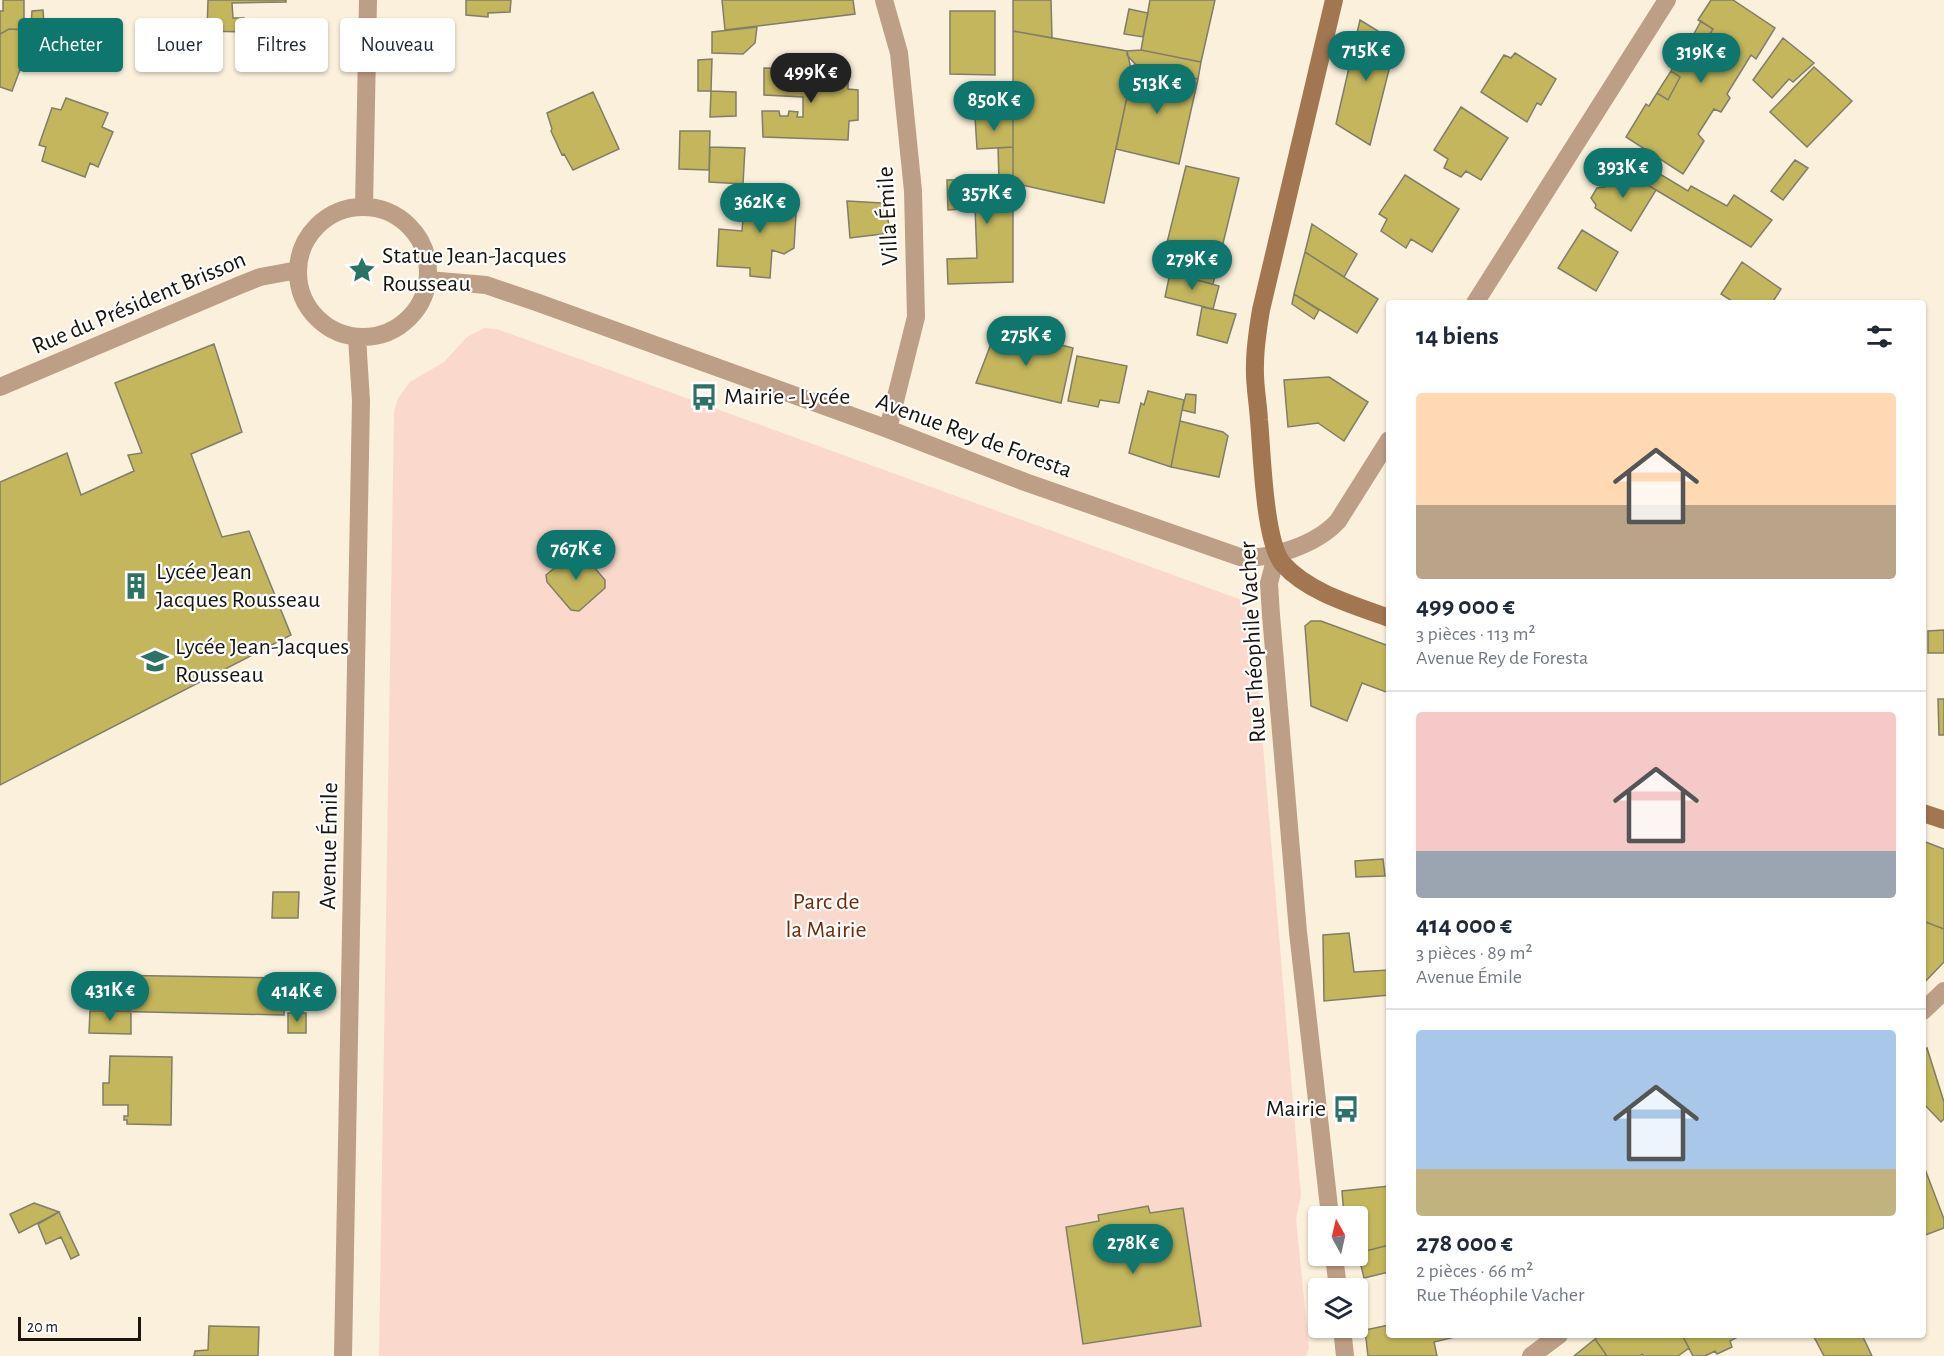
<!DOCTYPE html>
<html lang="fr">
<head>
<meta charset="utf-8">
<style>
  body { margin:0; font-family:"Alegreya Sans",sans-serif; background:#f6f6f7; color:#1f2937; height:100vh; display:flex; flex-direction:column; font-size:22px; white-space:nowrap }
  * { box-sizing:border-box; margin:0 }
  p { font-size:20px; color:#747a83 }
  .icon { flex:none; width:33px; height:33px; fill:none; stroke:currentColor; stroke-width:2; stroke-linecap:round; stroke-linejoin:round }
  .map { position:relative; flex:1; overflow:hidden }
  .details { position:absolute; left:1386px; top:300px; width:540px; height:1038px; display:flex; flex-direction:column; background:#fff; border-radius:6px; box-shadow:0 2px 4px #0004 }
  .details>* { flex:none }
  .banner { position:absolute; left:18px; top:18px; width:570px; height:54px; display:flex; gap:12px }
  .needle { width:39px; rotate:352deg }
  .controls { position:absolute; left:1308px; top:1206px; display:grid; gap:12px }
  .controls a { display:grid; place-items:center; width:60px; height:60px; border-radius:6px; background:#fff; box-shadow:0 2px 4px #0004; font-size:30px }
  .scale { position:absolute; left:18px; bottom:15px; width:123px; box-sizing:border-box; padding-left:6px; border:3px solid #19150e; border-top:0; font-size:16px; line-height:21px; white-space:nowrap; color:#19150e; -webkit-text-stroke:4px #fefefe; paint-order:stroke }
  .price { position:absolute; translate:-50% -51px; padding:0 14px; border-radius:21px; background:#0f766e; color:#fff; font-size:20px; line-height:39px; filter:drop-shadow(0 2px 3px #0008) }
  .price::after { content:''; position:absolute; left:50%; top:36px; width:18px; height:14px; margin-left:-9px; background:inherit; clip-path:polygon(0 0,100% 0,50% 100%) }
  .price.selected { background:#222; color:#fff }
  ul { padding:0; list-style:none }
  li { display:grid; align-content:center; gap:12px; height:318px; padding:0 30px }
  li+li { border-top:2px solid #e0e1e3 }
  li span { display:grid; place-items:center; height:186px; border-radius:6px; color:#555 }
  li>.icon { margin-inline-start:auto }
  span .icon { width:108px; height:108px; fill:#fffc; stroke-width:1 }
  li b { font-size:26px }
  h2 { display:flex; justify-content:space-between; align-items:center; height:72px; padding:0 30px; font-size:26px }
  .tag { padding:0 21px; border-radius:6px; background:#fff; box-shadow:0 2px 4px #0004; font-size:21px; line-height:54px }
  .tag.selected { background:#0f766e; color:#fff }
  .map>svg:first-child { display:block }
  .green { fill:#fbd8cc }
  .building { fill:#c4b65d; stroke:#807d69; stroke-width:1.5 }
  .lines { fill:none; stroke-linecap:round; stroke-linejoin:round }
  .service { stroke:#bd9e86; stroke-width:18 }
  .minor { stroke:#bd9e86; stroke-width:18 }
  .secondary { stroke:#a27651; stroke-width:18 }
  .labels { text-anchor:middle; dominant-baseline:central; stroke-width:4.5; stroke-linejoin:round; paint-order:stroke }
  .street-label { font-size:24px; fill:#19150e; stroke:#fefefe }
  .poi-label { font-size:24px; fill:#19150e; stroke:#fefefe; text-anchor:start }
  .park-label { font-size:24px; fill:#742909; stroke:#fefefe }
</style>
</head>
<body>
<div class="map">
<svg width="1944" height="1356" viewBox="0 0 1944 1356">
  <rect width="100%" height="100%" fill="#fbf0dc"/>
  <path class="green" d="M484,328L497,329L1239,599L1252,615L1301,1196L1296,1219L1309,1348L1306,1356H379L394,412L398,398L410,382L444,362L467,337Z"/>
  <path class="building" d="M3,0H24V30L9,29L0,34V11H3Z
    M208,0H286V2L232,3L233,18H244L245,32L207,31Z
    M466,0H511L510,12L488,13V17L466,15Z
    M722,0H853L855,14L725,30Z
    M1013,0H1051L1052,38L1013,31Z
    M1150,0H1215L1201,62L1141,50Z
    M1711,0H1733L1775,28L1756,59L1751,55L1727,94L1730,98L1721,112L1714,109L1698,134L1704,141L1683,174L1626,137L1646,104L1649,106L1657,93L1668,100L1680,77L1671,71L1674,65V60L1680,51L1681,53L1686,48L1696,57L1713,29L1698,20Z
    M1129,9L1148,13L1143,37L1124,34Z
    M43,10L44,24H31L32,11Z
    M950,11H995V75L950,74Z
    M1360,20L1396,42L1370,145L1336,124Z
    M1701,21L1713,29L1696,57L1686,48Z
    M757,27L755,43L743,54L712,53V32Z
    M9,29L35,30L12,91L0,87V34Z
    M1013,31L1127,51L1132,74L1104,203L1013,183Z
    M1783,38L1814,63L1793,82L1789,79L1772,98L1753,80Z
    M1141,50L1201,62L1198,79L1137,66L1127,55V51Z
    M1515,53L1556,79L1541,105L1537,103L1527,122L1481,92L1504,55L1511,58Z
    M712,59L711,91H698V60Z
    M1814,67L1852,101L1807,147L1770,112Z
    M764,68L848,70V89L858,90V120L849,121L848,140L763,137L762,111H779L780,116H788L789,111L798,112L797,117H803V97L764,95Z
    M1159,71L1198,79L1179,164L1116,149L1132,74Z
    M1671,71L1680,77L1668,100L1657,93Z
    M711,91L736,92V116L710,117Z
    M593,92L619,149L573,170L564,154L562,155L551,131L552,129L547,113Z
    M66,98L108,113L102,127L113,132L98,167L90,163L85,177L42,161L46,147L39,145L52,108L61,110Z
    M1461,107L1508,138L1481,180L1466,171L1461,177L1444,168L1448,159L1434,150Z
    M1013,115V147L977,149L975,117Z
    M680,131H710L709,170L679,169Z
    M710,147L745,148L743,184L709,182Z
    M1013,147V282L948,284L947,259L977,258L975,208L948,210L947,180L999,179L998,148Z
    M1630,156L1688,191L1691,186L1727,206L1734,195L1772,220L1751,247L1621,169Z
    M1795,160L1808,168L1783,200L1771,191Z
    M1186,166L1239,178L1213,284L1160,271Z
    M1618,167L1656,190L1631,231L1595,208L1596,205L1591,198L1597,188L1605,187Z
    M1405,175L1459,209L1432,252L1411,239L1406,248L1381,231L1387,219L1379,214Z
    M745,193L797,197L794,248L784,254L772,250L770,278L750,276V268L717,266L719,229L742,231Z
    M847,201L882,203L886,206L890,233L850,238Z
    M1312,224L1357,254L1344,277L1305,252Z
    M1582,230L1618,252L1596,291L1558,268Z
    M1305,252L1378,299L1357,333L1294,294Z
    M1742,262L1781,289L1772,303H1735L1721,294Z
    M1170,273L1219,286L1213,309L1165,297Z
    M1294,294L1319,310L1314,319L1292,304Z
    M1202,307L1236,314L1227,343L1197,335Z
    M996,331L1052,345L1054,343L1073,348L1061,403L976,383Z
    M214,344L242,432L191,454L222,537L249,531L291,635L0,785V482L67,453L81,495L134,471L128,455L142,453L115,383Z
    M1077,356L1127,366L1119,403L1100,400L1098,407L1068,401Z
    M1329,377L1368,402L1344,441L1318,423L1288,427L1284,380Z
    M1148,391L1184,400L1171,467L1129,453L1141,403L1144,405Z
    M1186,394L1196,395L1195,413L1182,410Z
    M1180,421L1223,432L1228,436L1219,477L1171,467Z
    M574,552L582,553L605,580V588L579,611L571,610L547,582L546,575Z
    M1311,621H1321L1389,646V689L1386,692L1362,683L1347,721L1311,706L1305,626Z
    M1944,630V653H1928V631Z
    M1938,699H1944V735H1939Z
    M1923,841L1944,849V929L1923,921Z
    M1383,859L1385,876L1356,877L1355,861Z
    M273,892H299L298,918H272Z
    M1923,921L1944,929V962L1923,984Z
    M1349,933L1354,972L1389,970V995L1324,1001L1323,935Z
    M104,975L285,978L284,1015L103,1011Z
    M90,1011H131V1034L89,1033Z
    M288,1013H306V1033H288Z
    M1927,1048L1944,1102V1119L1941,1122L1923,1103V1052Z
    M110,1056L172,1057L171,1125L127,1124V1120H124V1116H128V1105H103V1083H109Z
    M1923,1164L1944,1219V1228L1923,1236Z
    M1389,1186V1245L1358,1253V1216H1344L1342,1191Z
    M34,1203L59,1212L19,1233L10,1214Z
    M1148,1206L1150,1213L1183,1208L1201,1326L1083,1344L1066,1227L1099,1221L1098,1215Z
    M59,1212L79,1255L71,1259L61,1237L46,1244L38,1224Z
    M1389,1245V1272L1364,1278L1358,1253Z
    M1389,1325V1335L1459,1336L1434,1342L1437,1356H1368L1365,1330Z
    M209,1326L259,1327L258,1356H194L195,1351L208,1350Z
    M1601,1335H1682L1689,1348L1678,1356H1644L1642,1354L1640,1356H1607L1595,1339Z
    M1682,1335H1741L1730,1341L1732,1347L1717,1354L1715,1351L1705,1356H1693Z
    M1813,1335H1862L1872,1356H1824Z
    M1595,1339L1607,1356H1574Z"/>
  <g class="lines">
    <path class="service" d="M884,0L899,53L913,191L916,317L888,429"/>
    <path class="minor" d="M364,207L368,0
      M298 272a65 65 0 1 1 130 0a65 65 0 1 1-130 0Z
      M428,280L486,285L536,302L888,429L1025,482L1240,557C1272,560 1317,544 1338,521L1389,440
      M1475,303L1667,0
      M0,387L240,285L260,277L298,270
      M1277,553L1269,583L1271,615L1298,932L1330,1216
      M1923,1011L1944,991
      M1334,1256L1338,1288
      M1342,1328L1345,1356
      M343,1356L361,401L357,337
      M1531,1356L1559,1335"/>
    <path class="secondary" d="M1334,0L1261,310C1258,328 1255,346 1255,365C1254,383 1258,402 1259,420C1262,451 1264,542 1283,564C1309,593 1354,605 1389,618
      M1923,813L1944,820"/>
  </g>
  <defs>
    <symbol id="sight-bare" viewBox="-9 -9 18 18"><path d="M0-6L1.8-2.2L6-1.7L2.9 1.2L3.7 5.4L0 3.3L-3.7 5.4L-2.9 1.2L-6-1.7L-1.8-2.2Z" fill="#2d7266" stroke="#fefefe" stroke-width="2.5" paint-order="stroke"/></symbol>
    <symbol id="bus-bare" viewBox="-9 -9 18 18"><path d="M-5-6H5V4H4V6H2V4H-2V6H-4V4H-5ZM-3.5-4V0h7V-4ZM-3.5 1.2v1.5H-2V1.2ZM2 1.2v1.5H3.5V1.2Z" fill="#2d7266" stroke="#fefefe" stroke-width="2.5" paint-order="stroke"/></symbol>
    <symbol id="building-bare" viewBox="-9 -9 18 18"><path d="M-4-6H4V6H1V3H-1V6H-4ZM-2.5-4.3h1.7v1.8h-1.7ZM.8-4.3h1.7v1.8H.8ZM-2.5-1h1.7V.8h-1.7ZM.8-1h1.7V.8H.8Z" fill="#2d7266" stroke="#fefefe" stroke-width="2.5" paint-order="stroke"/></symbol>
    <symbol id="school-bare" viewBox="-9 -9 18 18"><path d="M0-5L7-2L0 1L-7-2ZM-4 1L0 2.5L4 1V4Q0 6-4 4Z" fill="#2d7266" stroke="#fefefe" stroke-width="2.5" paint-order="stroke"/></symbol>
  </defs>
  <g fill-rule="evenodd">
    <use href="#sight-bare" x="343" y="251" width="38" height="38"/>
    <use href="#bus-bare" x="685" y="378" width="38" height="38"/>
    <use href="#building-bare" x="117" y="567" width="38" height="38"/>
    <use href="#school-bare" x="136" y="642" width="38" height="38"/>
    <use href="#bus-bare" x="1327" y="1090" width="38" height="38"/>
  </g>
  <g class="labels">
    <g class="street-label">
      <text transform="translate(888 216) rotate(-93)">Villa Émile</text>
      <text transform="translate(139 303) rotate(-23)">Rue du Président Brisson</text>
      <text transform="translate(974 436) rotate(20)">Avenue Rey de Foresta</text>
      <text transform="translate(1253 642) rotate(-93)">Rue Théophile Vacher</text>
      <text transform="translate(329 846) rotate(-89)">Avenue Émile</text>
    </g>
    <g class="poi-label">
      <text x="382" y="256">Statue Jean-Jacques<tspan x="382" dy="28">Rousseau</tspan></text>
      <text x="724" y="397">Mairie - Lycée</text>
      <text x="156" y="572">Lycée Jean<tspan x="156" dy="28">Jacques Rousseau</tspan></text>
      <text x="175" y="647">Lycée Jean-Jacques<tspan x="175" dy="28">Rousseau</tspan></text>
      <text x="1326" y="1109" text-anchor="end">Mairie</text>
    </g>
    <g class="park-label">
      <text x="826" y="902">Parc de<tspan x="826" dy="28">la Mairie</tspan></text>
    </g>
  </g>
</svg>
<div class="controls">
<a><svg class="needle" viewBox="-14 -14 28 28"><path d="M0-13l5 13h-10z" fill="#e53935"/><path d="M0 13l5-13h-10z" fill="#747a83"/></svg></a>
<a><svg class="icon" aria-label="layers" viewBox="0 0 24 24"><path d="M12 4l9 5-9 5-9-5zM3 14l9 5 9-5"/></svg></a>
</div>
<div class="scale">20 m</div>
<b class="price" style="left:1366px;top:82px">715K €</b>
<b class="price" style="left:1701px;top:84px">319K €</b>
<b class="price selected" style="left:811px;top:104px">499K €</b>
<b class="price" style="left:1157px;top:115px">513K €</b>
<b class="price" style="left:994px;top:132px">850K €</b>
<b class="price" style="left:1623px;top:199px">393K €</b>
<b class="price" style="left:987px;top:225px">357K €</b>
<b class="price" style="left:760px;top:234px">362K €</b>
<b class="price" style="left:1192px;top:291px">279K €</b>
<b class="price" style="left:1026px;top:367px">275K €</b>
<b class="price" style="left:576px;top:581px">767K €</b>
<b class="price" style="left:110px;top:1022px">431K €</b>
<b class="price" style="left:297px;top:1023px">414K €</b>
<b class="price" style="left:1133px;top:1275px">278K €</b>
<div class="banner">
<a class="tag selected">Acheter</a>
<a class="tag">Louer</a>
<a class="tag">Filtres</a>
<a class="tag">Nouveau</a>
</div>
<section class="details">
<h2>14 biens<svg class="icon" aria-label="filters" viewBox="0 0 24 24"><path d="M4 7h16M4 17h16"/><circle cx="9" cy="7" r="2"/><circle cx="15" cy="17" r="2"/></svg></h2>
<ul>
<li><span style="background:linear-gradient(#ffd9b3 60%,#b9a48a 0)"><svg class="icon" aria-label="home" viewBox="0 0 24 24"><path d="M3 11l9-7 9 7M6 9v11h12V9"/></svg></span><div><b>499 000 €</b><p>3 pièces · 113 m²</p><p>Avenue Rey de Foresta</p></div></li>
<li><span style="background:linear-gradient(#f6c9c9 75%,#9aa5b1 0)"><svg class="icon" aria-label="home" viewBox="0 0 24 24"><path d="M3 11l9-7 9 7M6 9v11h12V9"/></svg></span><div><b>414 000 €</b><p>3 pièces · 89 m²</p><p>Avenue Émile</p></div></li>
<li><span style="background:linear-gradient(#a9c7e8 75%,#c2b280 0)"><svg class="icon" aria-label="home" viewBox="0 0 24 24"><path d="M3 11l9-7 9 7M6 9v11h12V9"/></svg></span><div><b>278 000 €</b><p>2 pièces · 66 m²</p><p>Rue Théophile Vacher</p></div></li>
</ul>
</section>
</div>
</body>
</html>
